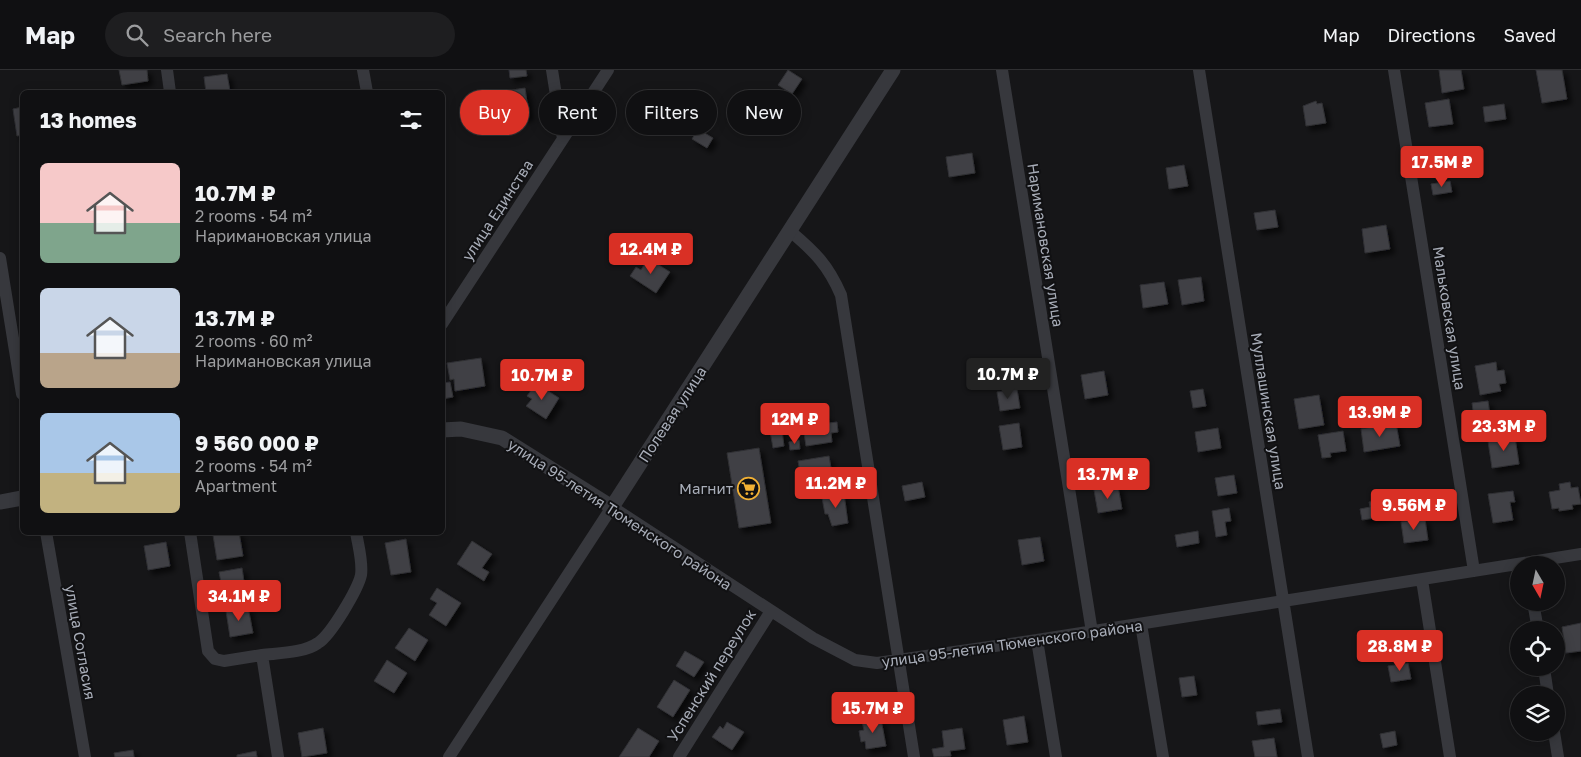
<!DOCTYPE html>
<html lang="en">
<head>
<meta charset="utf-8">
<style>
  body { margin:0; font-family:"Golos Text",sans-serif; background:#1e1e20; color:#f1f3f6; height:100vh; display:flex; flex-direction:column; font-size:19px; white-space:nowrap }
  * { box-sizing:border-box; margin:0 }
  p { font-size:16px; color:#9c9d9f }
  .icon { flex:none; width:28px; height:28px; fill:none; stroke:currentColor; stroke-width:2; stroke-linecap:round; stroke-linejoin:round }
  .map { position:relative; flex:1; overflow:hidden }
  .details { position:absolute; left:20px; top:20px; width:425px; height:445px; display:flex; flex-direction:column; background:#101012; border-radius:8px; box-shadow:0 2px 12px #0003,0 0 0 1px #303032 }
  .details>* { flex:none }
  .top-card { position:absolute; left:460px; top:20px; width:475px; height:45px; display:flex; gap:10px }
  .needle { width:32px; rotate:171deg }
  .buttons { position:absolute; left:1510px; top:486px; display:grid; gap:10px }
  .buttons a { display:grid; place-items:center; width:55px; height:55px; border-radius:50%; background:#101012; box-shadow:0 2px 12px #0003,0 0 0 1px #303032; font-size:25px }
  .price { position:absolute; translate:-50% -42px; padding:0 11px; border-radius:5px; background:#d93025; color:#fff; font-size:16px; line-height:32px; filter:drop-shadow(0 1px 2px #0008) }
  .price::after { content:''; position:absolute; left:50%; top:30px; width:15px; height:11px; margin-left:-8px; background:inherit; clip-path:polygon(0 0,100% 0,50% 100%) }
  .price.current { background:#222; color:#fff }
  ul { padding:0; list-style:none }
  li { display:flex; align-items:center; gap:15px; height:125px; padding:0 20px }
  li span { display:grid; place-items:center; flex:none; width:140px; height:100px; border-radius:8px; color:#555 }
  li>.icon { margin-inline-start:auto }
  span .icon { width:60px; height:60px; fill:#fffc; stroke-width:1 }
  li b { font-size:21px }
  h2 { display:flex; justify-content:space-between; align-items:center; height:60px; padding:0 20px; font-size:21px }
  .chip { padding:0 18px; border-radius:22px; background:#101012; box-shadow:0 2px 12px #0003,0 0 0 1px #303032; font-size:18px; line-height:45px }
  .chip.current { background:#d93025; color:#fff }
  header { display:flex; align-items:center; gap:30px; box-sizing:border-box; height:70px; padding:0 25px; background:#101012; border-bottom:1px solid #303032 }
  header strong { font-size:24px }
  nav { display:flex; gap:28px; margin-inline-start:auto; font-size:18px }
  .search { width:350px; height:45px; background:#1e1e20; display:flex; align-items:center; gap:12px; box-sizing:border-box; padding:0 18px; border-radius:28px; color:#9c9d9f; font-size:19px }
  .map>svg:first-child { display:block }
  .building { fill:#404145; stroke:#303034; filter:url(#shadow) }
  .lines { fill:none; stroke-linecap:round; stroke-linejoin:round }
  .minor { stroke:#37383d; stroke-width:12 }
  .tertiary { stroke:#37383d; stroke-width:15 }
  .labels { text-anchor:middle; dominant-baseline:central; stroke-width:4; stroke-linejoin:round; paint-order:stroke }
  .street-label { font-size:15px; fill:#a8adb8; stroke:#111113 }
  .poi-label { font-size:15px; fill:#a8adb8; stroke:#111113; text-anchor:end }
</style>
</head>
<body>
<header>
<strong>Map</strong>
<div class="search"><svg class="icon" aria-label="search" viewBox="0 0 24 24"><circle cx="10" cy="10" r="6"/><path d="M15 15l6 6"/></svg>Search here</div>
<nav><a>Map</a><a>Directions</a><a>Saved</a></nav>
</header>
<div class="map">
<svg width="1581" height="687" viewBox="0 0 1581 687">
  <defs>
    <filter id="shadow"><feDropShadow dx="4.5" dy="4.5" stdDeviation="2.5" flood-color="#0009"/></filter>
  </defs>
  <rect width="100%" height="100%" fill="#161618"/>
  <path class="building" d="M119,0H147L148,11L122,15Z
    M509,0H526L527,6L510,8Z
    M788,0L802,9L792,24L778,15Z
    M1439,0H1461L1464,19L1442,23Z
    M1536,0H1562L1567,29L1542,33Z
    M227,4L230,21L234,20V22H206L204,7Z
    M525,18L529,46L503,50L501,37L507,36L505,21Z
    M1449,29L1453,54L1429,57L1425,33Z
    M1316,31L1317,34L1322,33L1326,53L1306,56L1303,36Z
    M1504,34L1506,49L1485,52L1483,37Z
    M22,37V65L17,66L13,39Z
    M698,59L713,68L707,78L692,69Z
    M972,83L975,103L949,107L946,87Z
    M1184,95L1188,116L1169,119L1166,98Z
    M1450,111L1452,122L1433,125L1431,114Z
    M1275,140L1278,157L1257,160L1254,143Z
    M1386,155L1390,179L1365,183L1362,159Z
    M648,188L670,202L656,223L630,206L636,197L641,200Z
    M1201,207L1204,231L1182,235L1178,210Z
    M1164,212L1168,234L1143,238L1140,215Z
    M481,288L485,316L455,321L454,309L450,310L447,293Z
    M1496,292L1497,301L1504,300L1506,313L1499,314L1501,321L1480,325L1475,296Z
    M1104,301L1108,325L1085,329L1081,305Z
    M450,312L453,327L442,329V313Z
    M536,313L559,328L546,349L526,336L532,329L527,326Z
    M1017,319L1020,338L1000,341L997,322Z
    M1203,319L1206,336L1193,338L1190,321Z
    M1319,325L1324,355L1299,359L1294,329Z
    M1488,331L1490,345L1474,348L1472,333Z
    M828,346L829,353L837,352L838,362L831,363L832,372L806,376L802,350Z
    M781,353L784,376L773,378L769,355Z
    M1019,353L1022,377L1003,380L999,356Z
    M1396,353L1400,376L1364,382L1361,359Z
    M1218,358L1221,378L1198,382L1195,362Z
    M1343,361L1346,381L1330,383L1331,387L1322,388L1318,365Z
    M1515,367L1519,394L1492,398L1488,371Z
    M799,370L800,379L790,380L789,372Z
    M759,378L771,453L739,458L727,383Z
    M829,386L833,410L802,415L798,391Z
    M1234,405L1237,423L1218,426L1215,408Z
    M922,412L925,427L905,431L902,416Z
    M1570,412L1571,418L1578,417L1581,434L1572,435L1573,439L1559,441V438L1552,439L1549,422L1560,420L1559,414Z
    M1118,416L1122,439L1098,443L1094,420Z
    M1513,421L1515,432H1510L1513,450L1493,453L1488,424Z
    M844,424L848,453L832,456L828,444H825L822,428Z
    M1384,430L1387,446L1362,450L1360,439L1370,437L1369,432Z
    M1229,438L1231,451L1225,452L1227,465L1216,467L1212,441Z
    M1425,449L1428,470L1404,473L1401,452Z
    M1198,461L1199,473L1177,477L1175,465Z
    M217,462H239L243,486L217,490L213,465Z
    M1040,467L1044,491L1022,495L1018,470Z
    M406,469L411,502L391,505L385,473Z
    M472,471L492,484L482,498L489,502L484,511L457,494Z
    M166,472L170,496L148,500L144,476Z
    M242,498L246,525L224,528L219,502Z
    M437,518L461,533L446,556L429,545L437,533L430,529Z
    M248,537L253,563L230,567L226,541Z
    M1581,553V581L1566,583L1562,557Z
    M409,558L428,570L415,591L395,578Z
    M685,581L704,592L694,607L676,596Z
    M387,590L407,603L394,623L374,611Z
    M1408,593L1411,609L1391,612L1388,596Z
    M1194,606L1197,625L1182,627L1179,608Z
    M674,610L690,620L673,647L657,637Z
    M1280,639L1282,652L1258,655L1256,642Z
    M1024,646L1028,672L1007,675L1003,650Z
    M881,649L886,676L866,679L865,671L861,672L859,661L864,660L862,652Z
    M727,652L744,662L732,680L712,667L720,656L723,659Z
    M323,658L327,683L302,687L298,663Z
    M638,658L659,671L649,687H619Z
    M962,658L965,679L950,681L951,686L934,687L932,679L944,677L942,661Z
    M1395,661L1397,675L1383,678L1380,664Z
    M1274,668L1277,687H1255L1252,671Z
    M133,680L134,687H115L114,683Z
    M256,681L257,687H237V685Z"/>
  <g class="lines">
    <path class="minor" d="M167,0L170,22
      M363,0L367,22
      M552,0L563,69
      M1002,0L1092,562
      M1199,0L1308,687
      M1394,0L1474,501
      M790,161C815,182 828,195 841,225L914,687
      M0,188L22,324
      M442,254L608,0
      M46,462L85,687
      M190,462L208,581L215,589L224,591L262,585L278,687
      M1422,510L1450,687
      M1533,532L1538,560
      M1141,554L1163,687
      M1037,570L1056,687
      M262,585C279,583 304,583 318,573C331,565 358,519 361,505C363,492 358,475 356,462
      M1544,598L1548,625
      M1554,662L1558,687
      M449,687L612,437L813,568L855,590L877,593L1037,570L1581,484
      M679,687L771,541"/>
    <path class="tertiary" d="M442,360L461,359L502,368L612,437L893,0
      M0,432L22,428"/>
  </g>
  <defs>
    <symbol id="supermarket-ring" viewBox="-11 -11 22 22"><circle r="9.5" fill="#111113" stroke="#f2b134" stroke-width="1.5"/><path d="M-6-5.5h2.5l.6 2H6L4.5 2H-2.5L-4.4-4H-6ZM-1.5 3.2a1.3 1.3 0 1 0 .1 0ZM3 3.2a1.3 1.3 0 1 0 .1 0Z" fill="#f2b134"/></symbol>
  </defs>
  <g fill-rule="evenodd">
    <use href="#supermarket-ring" x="736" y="406" width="25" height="25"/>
  </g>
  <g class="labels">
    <g class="street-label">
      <text transform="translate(497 140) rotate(-57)">улица Единства</text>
      <text transform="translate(1046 175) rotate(81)">Наримановская улица</text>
      <text transform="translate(1450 248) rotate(81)">Мальковская улица</text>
      <text transform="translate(1269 341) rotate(81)">Муллашинская улица</text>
      <text transform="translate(672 344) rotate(-57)">Полевая улица</text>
      <text transform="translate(620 444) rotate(33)">улица 95-летия Тюменского района</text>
      <text transform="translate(81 572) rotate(80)">улица Согласия</text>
      <text transform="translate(1012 573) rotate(-8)">улица 95-летия Тюменского района</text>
      <text transform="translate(711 605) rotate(-58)">Успенский переулок</text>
    </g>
    <g class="poi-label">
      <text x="733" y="418">Магнит</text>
    </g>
  </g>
</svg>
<div class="buttons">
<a><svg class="needle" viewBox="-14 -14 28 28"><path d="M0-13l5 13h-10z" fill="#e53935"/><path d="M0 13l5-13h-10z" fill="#9c9d9f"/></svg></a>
<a><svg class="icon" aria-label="locate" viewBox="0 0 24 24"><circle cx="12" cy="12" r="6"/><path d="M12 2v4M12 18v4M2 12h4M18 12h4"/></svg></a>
<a><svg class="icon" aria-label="layers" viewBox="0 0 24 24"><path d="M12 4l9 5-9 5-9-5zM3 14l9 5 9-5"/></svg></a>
</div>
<b class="price" style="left:1442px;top:118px">17.5M ₽</b>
<b class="price" style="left:651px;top:205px">12.4M ₽</b>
<b class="price current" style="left:1008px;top:330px">10.7M ₽</b>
<b class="price" style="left:542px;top:331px">10.7M ₽</b>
<b class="price" style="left:1380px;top:368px">13.9M ₽</b>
<b class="price" style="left:795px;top:375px">12M ₽</b>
<b class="price" style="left:1504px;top:382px">23.3M ₽</b>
<b class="price" style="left:1108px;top:430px">13.7M ₽</b>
<b class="price" style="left:836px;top:439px">11.2M ₽</b>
<b class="price" style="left:1414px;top:461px">9.56M ₽</b>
<b class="price" style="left:239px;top:552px">34.1M ₽</b>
<b class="price" style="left:1400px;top:602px">28.8M ₽</b>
<b class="price" style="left:873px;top:664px">15.7M ₽</b>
<div class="top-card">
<a class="chip current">Buy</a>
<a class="chip">Rent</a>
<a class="chip">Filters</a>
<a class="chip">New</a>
</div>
<section class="details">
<h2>13 homes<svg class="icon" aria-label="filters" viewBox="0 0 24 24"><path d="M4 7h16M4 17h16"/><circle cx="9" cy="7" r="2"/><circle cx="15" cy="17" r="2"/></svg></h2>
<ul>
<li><span style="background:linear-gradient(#f6c9c9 60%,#7fa58c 0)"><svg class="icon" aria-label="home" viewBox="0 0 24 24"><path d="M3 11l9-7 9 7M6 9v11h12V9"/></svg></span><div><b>10.7M ₽</b><p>2 rooms · 54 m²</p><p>Наримановская улица</p></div></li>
<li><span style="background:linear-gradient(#c9d6e8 65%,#b9a48a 0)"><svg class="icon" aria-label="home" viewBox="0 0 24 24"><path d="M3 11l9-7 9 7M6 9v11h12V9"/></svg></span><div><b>13.7M ₽</b><p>2 rooms · 60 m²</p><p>Наримановская улица</p></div></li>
<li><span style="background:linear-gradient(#a9c7e8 60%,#c2b280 0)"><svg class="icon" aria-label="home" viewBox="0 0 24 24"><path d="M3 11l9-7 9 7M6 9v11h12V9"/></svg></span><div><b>9 560 000 ₽</b><p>2 rooms · 54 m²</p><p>Apartment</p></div></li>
</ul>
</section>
</div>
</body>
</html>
